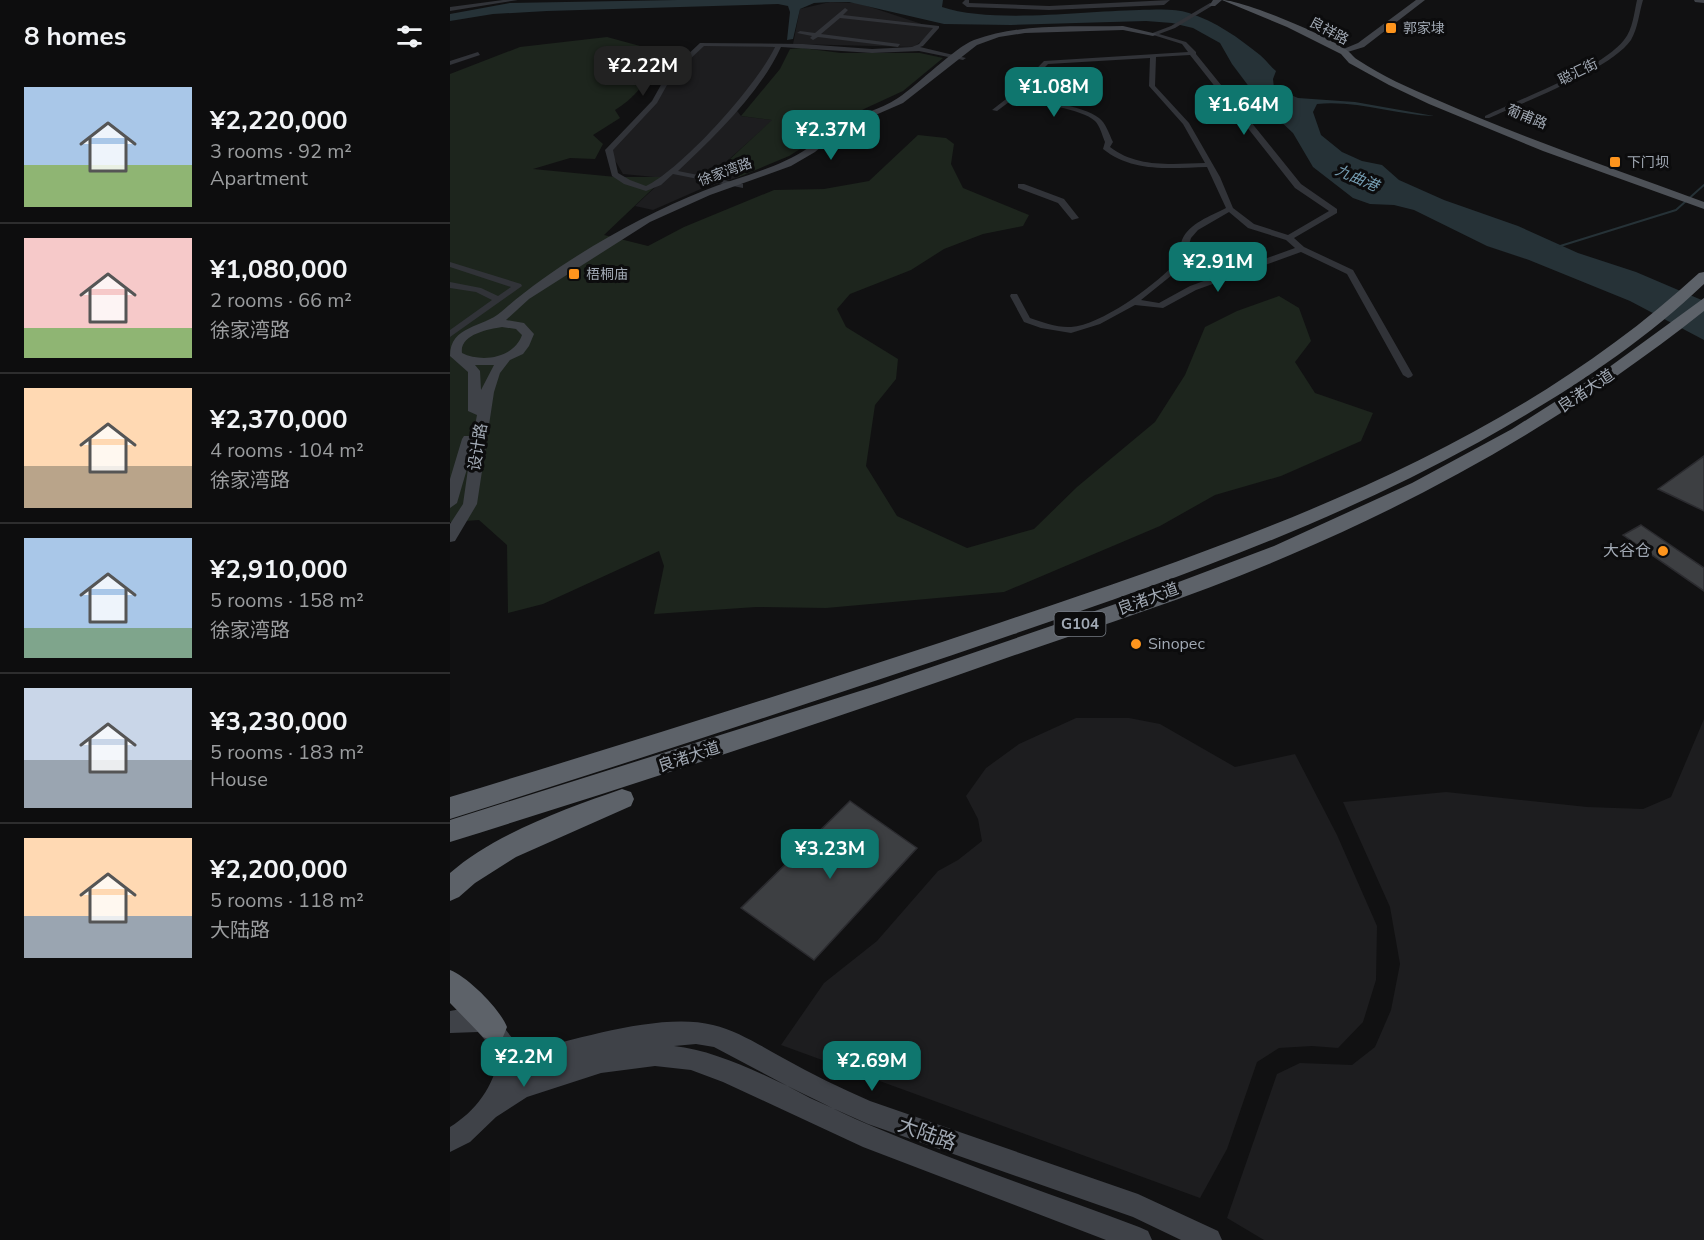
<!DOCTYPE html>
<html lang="en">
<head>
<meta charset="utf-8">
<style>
  body { margin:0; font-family:"Nunito Sans","Noto Sans SC",sans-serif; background:#1b1b1c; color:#f1f3f6; height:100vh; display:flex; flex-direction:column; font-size:22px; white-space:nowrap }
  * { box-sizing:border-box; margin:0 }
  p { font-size:20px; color:#9a9c9e }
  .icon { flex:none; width:33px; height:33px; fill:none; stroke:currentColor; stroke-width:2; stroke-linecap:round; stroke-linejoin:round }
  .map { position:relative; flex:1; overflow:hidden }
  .panel { display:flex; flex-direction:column; background:#0d0d0e; width:450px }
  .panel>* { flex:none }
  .price { position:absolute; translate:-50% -51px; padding:0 14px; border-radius:12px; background:#0f766e; color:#fff; font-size:20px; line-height:39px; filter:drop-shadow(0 2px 3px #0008) }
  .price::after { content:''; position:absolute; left:50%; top:36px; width:18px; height:14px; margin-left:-9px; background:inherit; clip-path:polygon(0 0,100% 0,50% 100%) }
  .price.active { background:#222; color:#fff }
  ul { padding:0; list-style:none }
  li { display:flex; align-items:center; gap:18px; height:150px; padding:0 24px }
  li+li { border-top:2px solid #2d2d2e }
  li span { display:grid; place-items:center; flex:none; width:168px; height:120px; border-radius:0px; color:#555 }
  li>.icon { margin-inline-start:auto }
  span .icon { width:72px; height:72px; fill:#fffc; stroke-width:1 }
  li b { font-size:26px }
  h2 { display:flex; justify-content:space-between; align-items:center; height:72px; padding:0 24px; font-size:26px }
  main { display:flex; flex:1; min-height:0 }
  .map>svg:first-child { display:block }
  .built { fill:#1d1d1f }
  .green { fill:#1d251d }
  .water { fill:#263237 }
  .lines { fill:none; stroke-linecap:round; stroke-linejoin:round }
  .stream { stroke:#263237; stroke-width:2 }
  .building { fill:#3d3f42; stroke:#2b2b2f; stroke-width:1.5 }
  .street { fill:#313338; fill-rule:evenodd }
  .secondary { fill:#3f4248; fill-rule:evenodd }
  .primary { fill:#4d5157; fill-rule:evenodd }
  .highway { fill:#5d6269; fill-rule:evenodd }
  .poi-dot { fill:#fe951d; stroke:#0c0c0d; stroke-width:2 }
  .labels { text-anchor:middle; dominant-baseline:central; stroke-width:6; stroke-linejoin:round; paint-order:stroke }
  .far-poi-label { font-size:14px; fill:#a1a9b4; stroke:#0c0c0d; text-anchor:start }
  .far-street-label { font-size:14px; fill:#a1a9b4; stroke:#0c0c0d }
  .far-water-label { font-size:15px; font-style:italic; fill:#759db2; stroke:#0c0c0d }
  .shield { fill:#0c0c0d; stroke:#747a82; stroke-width:1.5 }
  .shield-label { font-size:15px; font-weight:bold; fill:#a1a9b4 }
  .street-label { font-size:16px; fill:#a1a9b4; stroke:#0c0c0d }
  .poi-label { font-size:16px; fill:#a1a9b4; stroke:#0c0c0d; text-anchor:end }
  .near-street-label { font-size:20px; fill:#a1a9b4; stroke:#0c0c0d }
</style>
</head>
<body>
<main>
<section class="panel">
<h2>8 homes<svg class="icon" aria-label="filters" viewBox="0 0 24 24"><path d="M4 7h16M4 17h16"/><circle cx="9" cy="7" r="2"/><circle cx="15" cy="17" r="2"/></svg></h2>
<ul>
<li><span style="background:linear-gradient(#a9c7e8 65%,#8fb573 0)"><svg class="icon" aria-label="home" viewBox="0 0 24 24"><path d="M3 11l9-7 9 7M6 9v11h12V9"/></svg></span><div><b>¥2,220,000</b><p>3 rooms · 92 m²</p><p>Apartment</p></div></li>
<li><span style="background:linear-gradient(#f6c9c9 75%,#8fb573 0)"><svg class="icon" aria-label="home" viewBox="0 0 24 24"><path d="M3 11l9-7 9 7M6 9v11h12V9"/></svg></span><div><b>¥1,080,000</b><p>2 rooms · 66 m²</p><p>徐家湾路</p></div></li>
<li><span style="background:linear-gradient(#ffd9b3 65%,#b9a48a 0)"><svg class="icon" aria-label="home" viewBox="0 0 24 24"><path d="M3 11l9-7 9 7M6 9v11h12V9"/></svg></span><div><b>¥2,370,000</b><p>4 rooms · 104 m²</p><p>徐家湾路</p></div></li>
<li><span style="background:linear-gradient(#a9c7e8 75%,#7fa58c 0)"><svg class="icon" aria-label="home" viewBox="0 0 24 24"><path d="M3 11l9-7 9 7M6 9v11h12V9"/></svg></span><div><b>¥2,910,000</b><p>5 rooms · 158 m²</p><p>徐家湾路</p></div></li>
<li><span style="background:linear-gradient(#c9d6e8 60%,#9aa5b1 0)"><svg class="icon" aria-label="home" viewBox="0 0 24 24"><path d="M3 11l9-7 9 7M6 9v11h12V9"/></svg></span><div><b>¥3,230,000</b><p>5 rooms · 183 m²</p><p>House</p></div></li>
<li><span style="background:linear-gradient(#ffd9b3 65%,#9aa5b1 0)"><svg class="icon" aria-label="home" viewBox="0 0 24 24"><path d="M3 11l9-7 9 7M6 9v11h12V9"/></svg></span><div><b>¥2,200,000</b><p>5 rooms · 118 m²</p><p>大陆路</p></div></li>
</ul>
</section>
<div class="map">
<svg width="1254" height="1240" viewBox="0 0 1254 1240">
  <rect width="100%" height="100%" fill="#111112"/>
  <path class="built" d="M380,2L408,3L487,29L464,47L343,44L350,9Z
    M252,44L325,47L317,71L284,107L291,116L323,120L267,170L289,177L253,188L203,210L185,206L215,178L173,174L159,150L205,102L219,75Z
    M626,718H679L710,724L785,767L845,754L887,835L927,926L926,980L913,1022L888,1048L862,1046L829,1048L807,1062L777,1149L750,1198L331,1045L374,983L427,941L488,871L508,860L532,841L528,819L516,796L536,768L569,744Z
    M1254,719V1240H814L777,1218L827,1074L850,1063L902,1065L925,1047L941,1010L950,964L940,907L893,802L996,792L1137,807L1193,809L1221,797Z"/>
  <path class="green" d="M157,37L190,46L204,59C202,79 182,100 165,110L170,118L143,135L153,144L145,159L120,158L83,169L166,177H215L154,235L198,246L234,227L324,190L374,189L419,181L468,135L496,138L504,144L501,164L513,188L579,215L573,226L533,234L494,249L461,270L400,294L387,309L396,327L448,359L446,379L425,405L416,466L447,516L517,548L584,529L627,487L705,422L735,375L755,327L787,311L829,296L849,308L861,341L845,362L865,393L923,413L911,441L831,476L765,495L710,526L554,592L376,608L306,607L204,614L214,566L209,551L93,604L58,613L57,545L29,520L0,522V74L70,47Z
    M352,48L391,53H470L493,58L453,91L414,109L339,156L289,177L267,171L322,120L291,116L330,69L340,49Z"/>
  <path class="water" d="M227,0H493L492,7C543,24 633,11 689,10C705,10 724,8 739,13C765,21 789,38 810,55C816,60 820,66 826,71L823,79L824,88L848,98L905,102L984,116C945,115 907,100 867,104L863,112L871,135L892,152L912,161L932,165L949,180L994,200L1068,226L1128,253L1186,272L1254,301V340L1180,301L1079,260L1037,246L964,210L944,205L920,204L903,198L863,167L843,133L812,104L782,64L770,43L743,28L722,23L696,21L561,25L494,24L399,2H380L364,3L350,9L343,39L337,40L340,12L338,6L328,4L97,11L43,14L0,21V14L60,3Z"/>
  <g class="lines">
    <path class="stream" d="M1107,247L1226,210L1254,185"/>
  </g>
  <path class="building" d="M1254,456V511L1208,489Z
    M1191,525L1254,568V591L1173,535Z
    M400,801L467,848L364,960L291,908Z"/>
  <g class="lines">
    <path class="street" d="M53,0H68L0,11V7Z
      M515,0H519V3L599,6L720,0L714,5L599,10L517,7L512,3Z
      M1187,0H1193C1189,13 1188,28 1181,40C1161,69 1074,102 1039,118H1035V116C1070,99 1151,69 1174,40C1183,29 1184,13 1187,0Z
      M760,3L765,4L725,28L709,34L736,42L746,52V54L851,184L887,209V213L844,238L854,247L903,270L963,375L961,377L958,378L953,375L897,274L851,252L746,290L713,308L685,305L650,324L621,333L591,328L574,322L560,296L561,294H567L580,318C592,322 608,328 621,327C651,325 702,287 723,266C729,260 729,248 732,240C739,223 761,216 776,208L757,167C721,168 683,173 653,149L655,142C652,135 650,126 645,121C631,108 583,103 563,99L547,111L542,110L560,96L594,61L738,52L732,44L700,34L721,26ZM740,55L845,188L879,211L838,235L804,224L783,208L770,177L739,123L705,86L706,57ZM700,58L699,86L733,124L755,163C722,164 687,168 660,147L663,142C659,134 656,123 649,118C633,105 587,100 567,96L598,64ZM779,212L798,228L836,240L845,248L740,286L709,303L691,300L732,267L741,238L748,230Z
      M395,8L398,10L393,15L489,26V28L473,46L470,47L516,58L513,60L469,51L422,53L331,47C310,93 264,137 228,171L293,184V188L223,174L211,185L196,191L174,184L162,176L155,150L202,101L217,74L250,43L353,44L422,49L462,47L469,44L483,28L390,18L371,34L450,44L448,47L368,37L363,40L360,38L362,36L347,33L350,31L365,33ZM254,46L325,47C307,85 233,168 196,186L180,180L168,173L163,150L207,103L222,76Z
      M28,52L30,55L0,65V61Z
      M568,184H574L614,199L629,218L622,220L608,203L568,188Z
      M0,262L71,284L72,286L0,337V330L42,300L26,292L0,288V282L31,288L48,296L61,287L0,267Z"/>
    <path class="secondary" d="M763,0H772L765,6H759Z
      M966,0H975L914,47L891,54V50L908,43Z
      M1244,0H1254V3L1245,2Z
      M673,26L707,34L703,36L673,30L575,33L549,37L527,45L453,103L391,130L365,152L341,166L260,195L200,222L79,299L56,320L74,323L84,334L79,346L73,354L60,360L50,373L44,392L27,504L5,541L0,542V524L13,504L19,462L7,503L0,508V479L12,439L14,436H23L27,415L18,411V372L0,356C0,325 33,328 51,312C104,265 187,217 253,191C288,177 327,169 358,148C368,142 376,131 386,125C406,115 430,110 448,98C469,84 504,48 524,40C571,23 624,27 673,26ZM52,327L66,329L72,335C64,358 32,363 12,353C9,335 38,329 52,327ZM25,365H44L31,390L30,371Z
      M17,1008C58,1013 50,1034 77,1051C129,1039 211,1012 263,1025C288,1031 311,1046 333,1058C362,1074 390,1088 420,1101L688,1194L768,1231L772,1240H731L683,1217L418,1124L360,1098L264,1047L246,1044L224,1046C283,1052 360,1100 417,1124C506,1162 598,1193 689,1227L698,1231L702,1240H656L413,1147L273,1082L241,1070L205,1066L151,1073L77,1097L46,1117L20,1142L0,1152V1127C26,1111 44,1086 49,1056L28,1032L0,1033V1011ZM69,1072L75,1074L67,1077Z"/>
    <path class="primary" d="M772,0C793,0 881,37 898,51C902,54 904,58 908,60C932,76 959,88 985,99C1073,138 1164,169 1254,202V209L1093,151L979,104L939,85L899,63L891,54L837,27Z"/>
    <path class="highway" d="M1254,272V284C1187,348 1109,397 1029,442C878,525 726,579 564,634C377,698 189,759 0,819V797C184,741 367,684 549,623C795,540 1054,453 1249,273Z
      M1254,298V311C1128,411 989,492 840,555C750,594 655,624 562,656C376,722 189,783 0,842V820L429,685L718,586L824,546L962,483L1062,429L1158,368Z
      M172,789L181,792L184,799L181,806L66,857L25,883L9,897L0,901V873C44,834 117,808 172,789Z
      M0,970C18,977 50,1009 57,1027L53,1037L43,1041L33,1037L0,1003Z"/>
  </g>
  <g class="poi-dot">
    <rect x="935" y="22" width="12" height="12" rx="3"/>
    <rect x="1159" y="156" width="12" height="12" rx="3"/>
    <rect x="118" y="268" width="12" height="12" rx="3"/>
    <circle cx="1213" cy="551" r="6"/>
    <circle cx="686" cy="644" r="6"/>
  </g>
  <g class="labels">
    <g class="far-poi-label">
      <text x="953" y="28">郭家埭</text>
      <text x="1177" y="162">下门坝</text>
      <text x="136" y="274">梧桐庙</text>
    </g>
    <g class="far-street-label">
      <text transform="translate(879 31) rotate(28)">良祥路</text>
      <text transform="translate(1128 72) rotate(-26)">聪汇街</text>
      <text transform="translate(1077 117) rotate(22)">葡甫路</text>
      <text transform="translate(275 172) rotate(-20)">徐家湾路</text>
    </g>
    <g class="far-water-label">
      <text transform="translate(907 178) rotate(23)">九曲港</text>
    </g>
    <rect class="shield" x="604.5" y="612" width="51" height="24" rx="4.5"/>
    <g class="shield-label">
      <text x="630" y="624">G104</text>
    </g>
    <g class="street-label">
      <text transform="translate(1136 391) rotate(-34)">良渚大道</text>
      <text transform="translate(28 447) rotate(-81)">设计路</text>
      <text transform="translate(698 599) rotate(-20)">良渚大道</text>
      <text transform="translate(239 757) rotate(-18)">良渚大道</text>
    </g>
    <g class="poi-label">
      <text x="1201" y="551">大谷仓</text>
      <text x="698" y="644" text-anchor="start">Sinopec</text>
    </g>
    <g class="near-street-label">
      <text transform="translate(477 1134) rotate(20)">大陆路</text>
    </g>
  </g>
</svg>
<b class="price active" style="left:193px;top:97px">¥2.22M</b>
<b class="price" style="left:604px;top:118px">¥1.08M</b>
<b class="price" style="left:794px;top:136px">¥1.64M</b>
<b class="price" style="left:381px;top:161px">¥2.37M</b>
<b class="price" style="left:768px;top:293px">¥2.91M</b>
<b class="price" style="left:380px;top:880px">¥3.23M</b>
<b class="price" style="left:74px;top:1088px">¥2.2M</b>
<b class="price" style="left:422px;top:1092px">¥2.69M</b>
</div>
</main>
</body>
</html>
